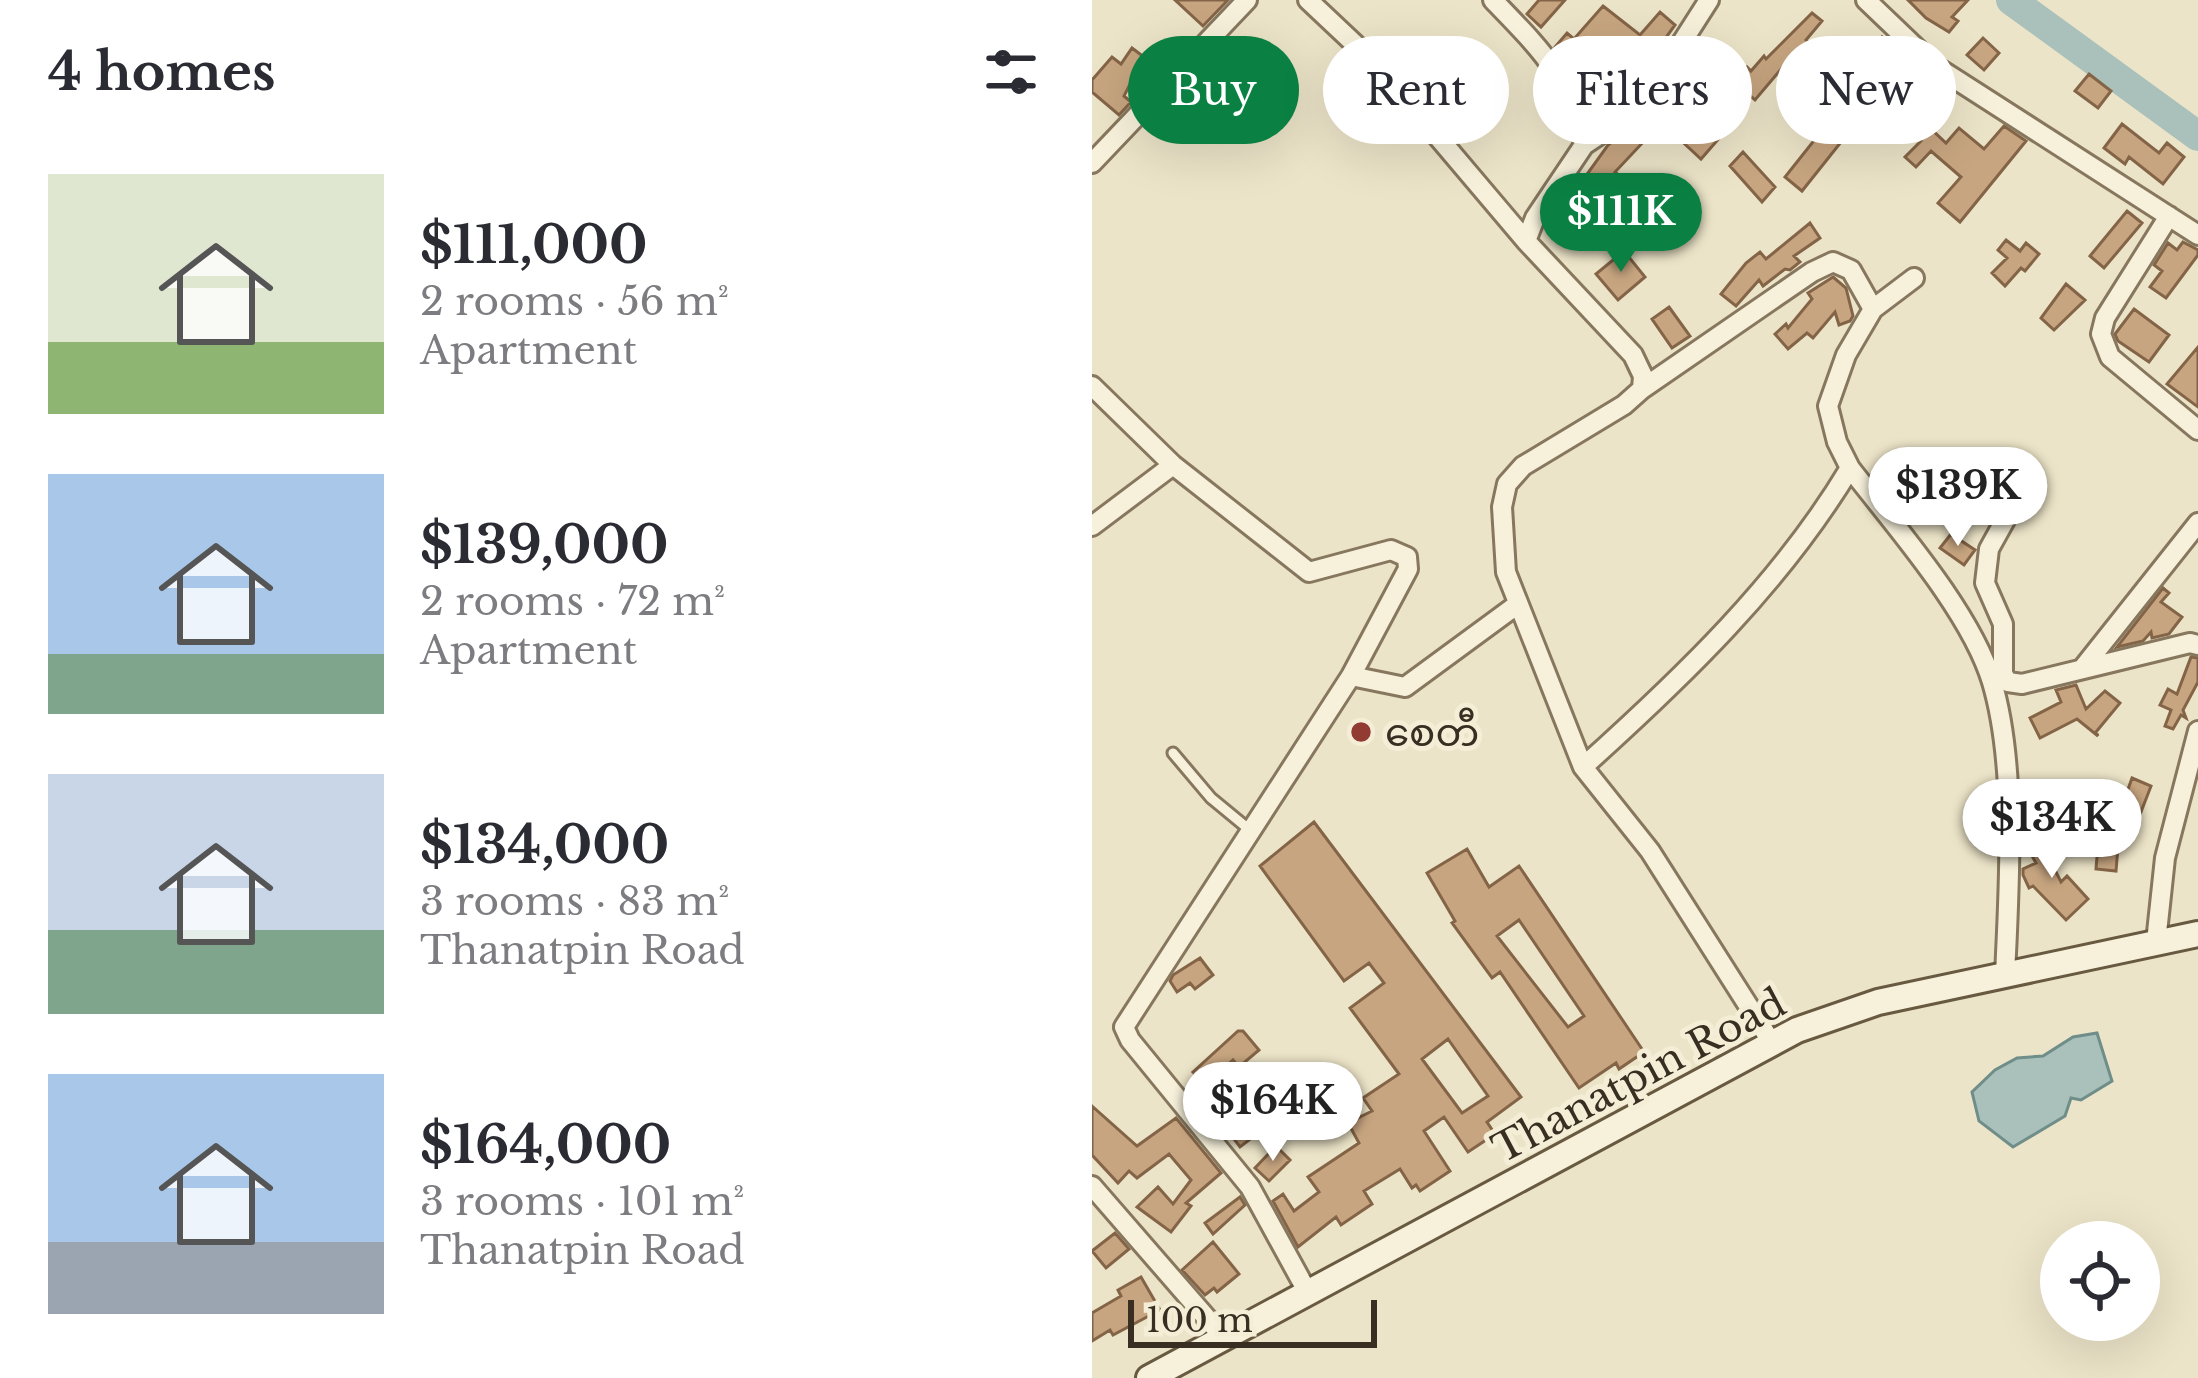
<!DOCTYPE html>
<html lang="en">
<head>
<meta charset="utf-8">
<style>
  body { margin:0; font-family:"Libre Baskerville","Noto Sans Myanmar",serif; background:#f7f7f7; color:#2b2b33; height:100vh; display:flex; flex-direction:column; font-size:45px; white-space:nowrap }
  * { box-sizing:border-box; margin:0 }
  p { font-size:39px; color:#7c7c81 }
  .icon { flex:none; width:66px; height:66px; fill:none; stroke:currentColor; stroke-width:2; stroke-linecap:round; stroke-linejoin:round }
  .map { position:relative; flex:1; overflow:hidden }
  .drawer { display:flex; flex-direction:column; background:#fff; width:1092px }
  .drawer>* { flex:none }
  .guide { position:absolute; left:36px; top:36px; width:888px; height:108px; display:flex; gap:24px }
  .controls { position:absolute; left:948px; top:1221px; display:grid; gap:24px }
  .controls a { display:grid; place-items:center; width:120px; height:120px; border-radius:50%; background:#fff; box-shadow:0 12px 48px #0002; font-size:60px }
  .scale { position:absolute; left:36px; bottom:30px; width:249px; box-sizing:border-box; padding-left:12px; border:6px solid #382e21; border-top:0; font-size:33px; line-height:42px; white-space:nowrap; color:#382e21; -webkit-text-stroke:9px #f4eed7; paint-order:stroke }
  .price { position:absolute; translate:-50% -102px; padding:0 27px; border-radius:42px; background:#fff; color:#222; font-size:39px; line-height:78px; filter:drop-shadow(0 3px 6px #0008) }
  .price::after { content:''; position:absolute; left:50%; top:72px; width:36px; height:27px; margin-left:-18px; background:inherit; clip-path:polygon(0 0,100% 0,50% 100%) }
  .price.selected { background:#0b8043; color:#fff }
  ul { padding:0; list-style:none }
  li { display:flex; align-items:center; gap:36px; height:300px; padding:0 48px }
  li span { display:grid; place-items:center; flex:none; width:336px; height:240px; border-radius:0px; color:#555 }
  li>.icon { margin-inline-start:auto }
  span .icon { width:144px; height:144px; fill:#fffc; stroke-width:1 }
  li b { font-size:51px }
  h2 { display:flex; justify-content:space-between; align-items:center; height:144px; padding:0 48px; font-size:51px }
  .tag { padding:0 42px; border-radius:54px; background:#fff; box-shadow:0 12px 48px #0002; font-size:42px; line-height:108px }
  .tag.selected { background:#0b8043; color:#fff }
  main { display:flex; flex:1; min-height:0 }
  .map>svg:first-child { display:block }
  .water { fill:#a9c0bb; stroke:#708e89; stroke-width:3 }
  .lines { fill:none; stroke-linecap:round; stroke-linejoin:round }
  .river { stroke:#a9c0bb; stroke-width:30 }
  .building { fill:#c7a580; stroke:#846446; stroke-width:3; fill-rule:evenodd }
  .service-casing { stroke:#86775e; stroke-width:15 }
  .minor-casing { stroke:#86775e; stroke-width:24 }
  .secondary-casing { stroke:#685941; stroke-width:30 }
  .service { stroke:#f7f1db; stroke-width:9 }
  .minor { stroke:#f7f1db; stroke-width:18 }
  .secondary { stroke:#f7f1db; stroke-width:24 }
  .poi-dot { fill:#913b32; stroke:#f4eed7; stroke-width:4.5 }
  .labels { text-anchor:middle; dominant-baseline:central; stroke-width:10; stroke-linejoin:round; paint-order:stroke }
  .poi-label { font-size:39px; fill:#382e21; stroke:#f4eed7; text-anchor:start }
  .street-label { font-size:39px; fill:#382e21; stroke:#f4eed7 }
</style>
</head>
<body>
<main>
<section class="drawer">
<h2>4 homes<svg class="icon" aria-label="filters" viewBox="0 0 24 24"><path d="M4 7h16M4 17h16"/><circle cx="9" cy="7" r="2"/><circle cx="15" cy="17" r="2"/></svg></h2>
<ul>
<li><span style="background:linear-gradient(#dfe7d0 70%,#8fb573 0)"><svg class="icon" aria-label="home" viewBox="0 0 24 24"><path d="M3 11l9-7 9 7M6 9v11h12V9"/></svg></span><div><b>$111,000</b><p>2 rooms · 56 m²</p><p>Apartment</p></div></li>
<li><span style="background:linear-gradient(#a9c7e8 75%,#7fa58c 0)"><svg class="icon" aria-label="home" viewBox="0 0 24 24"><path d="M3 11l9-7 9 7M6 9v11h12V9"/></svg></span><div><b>$139,000</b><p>2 rooms · 72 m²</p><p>Apartment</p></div></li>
<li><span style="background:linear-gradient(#c9d6e8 65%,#7fa58c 0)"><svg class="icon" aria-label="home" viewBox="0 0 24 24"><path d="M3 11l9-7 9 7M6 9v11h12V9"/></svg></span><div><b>$134,000</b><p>3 rooms · 83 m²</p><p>Thanatpin Road</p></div></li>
<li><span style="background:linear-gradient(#a9c7e8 70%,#9aa5b1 0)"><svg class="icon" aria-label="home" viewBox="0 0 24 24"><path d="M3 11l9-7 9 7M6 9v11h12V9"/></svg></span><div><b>$164,000</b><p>3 rooms · 101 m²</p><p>Thanatpin Road</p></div></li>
</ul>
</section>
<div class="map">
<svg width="1106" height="1378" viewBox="0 0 1106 1378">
  <rect width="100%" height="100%" fill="#ece4c8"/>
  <path class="water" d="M1005,1033L1020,1081L989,1100L979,1098L973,1116L921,1147L887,1121L880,1092L903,1070L925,1058L951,1056L981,1037Z"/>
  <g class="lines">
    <path class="river" d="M919,0L1106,136"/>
  </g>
  <path class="building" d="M83,0H136L111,26Z
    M447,0H473L449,27L435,14Z
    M816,0H876L860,17L866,21L857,32L834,18Z
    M511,6L548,35L568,12L583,25L560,57L545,45L528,61L506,43L486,66L463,47L475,33L482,39Z
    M720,13L730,21L714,40L753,81L790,37L800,46L794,53L808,64L761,116L732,88L738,83L710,58L704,57L690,68L663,100L642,82L655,67L659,71L672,56L674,59Z
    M891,38L907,53L892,70L875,55Z
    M40,48L56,60L37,86L32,96L39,102L27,115L0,92V80L20,57L29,64Z
    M997,74L1019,91L1006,108L983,91Z
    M826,96L846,113L836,126L854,143L867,128L892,149L912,126L934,141L868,222L846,203L869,177L839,151L824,167L813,157L829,141L805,122Z
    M574,110L596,126L606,115L630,135L609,159L583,135L580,138L563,125Z
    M752,110L768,125L753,137L710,191L693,177L728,133L730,135Z
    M1030,124L1067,153L1075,143L1092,157L1071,184L1037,157L1033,164L1012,148Z
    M542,126L556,137L523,172L529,177L514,195L493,177L516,145Z
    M651,152L683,187L670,202L638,166Z
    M1035,211L1050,223L1012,268L998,256Z
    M718,223L728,238L702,256L708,262L698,270L693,269L671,286L667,280L644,306L629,294L654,263L668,252L674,259Z
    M914,240L928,251L934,243L947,254L933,271L929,268L913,286L900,273L915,258L906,250Z
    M1091,242L1106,250V255L1074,298L1058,287L1070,271L1062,265L1076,243L1085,250Z
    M532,251L553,277L526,300L504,274Z
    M741,277L754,288L761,316L758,321L747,325L743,312L721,338L715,333L696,349L683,334L694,324L696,328L720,299L716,293Z
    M974,284L993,300L962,330L949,318Z
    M577,307L598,336L580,348L560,319Z
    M1042,309L1077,335L1057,362L1026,341L1023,334Z
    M1106,347V407L1075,384Z
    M859,534L883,550L872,565L848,548Z
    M1071,588L1077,593L1069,602L1090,617L1077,634L1060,638L1059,632L1051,641L1025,647Z
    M1099,657L1106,658V682L1091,710L1094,718L1089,715L1081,729L1073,726L1079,710L1068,705L1076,689L1085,694Z
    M984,685L994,709L1013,691L1028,703L1004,732L1006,736L985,719L948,738L938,718L969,702L964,690Z
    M1040,778L1059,786L1049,812L1030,806Z
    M1009,808L1029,810L1024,871L1004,869Z
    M222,822L429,1097L395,1122L403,1134L376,1152L352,1117L332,1131L358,1171L328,1191L324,1185L320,1188L308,1169L272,1191L280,1204L249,1225L244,1217L206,1247L181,1201L191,1194L202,1211L227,1192L216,1177L267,1143L256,1123L280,1111L271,1098L307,1074L258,1008L292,983L277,963L252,981L168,866ZM356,1039L396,1096L370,1113L330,1059Z
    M956,835L963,849L955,854L969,882L975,876L996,899L974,920L941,886L937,888L931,875V869L944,863L935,847Z
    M375,849L397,887L427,866L552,1052L527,1069L524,1063L487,1088L408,972L400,978L360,923L363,921L335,873ZM427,920L492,1016L476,1027L405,936Z
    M108,958L121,975L103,989L98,983L85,992L78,981L81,975Z
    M146,1031H151L167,1050L147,1067L141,1060L114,1085L101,1072Z
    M155,1090L178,1124L148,1147L136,1131L143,1125L131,1107Z
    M0,1106L45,1146L84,1118L129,1173L94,1203L99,1206L79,1232L45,1207L66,1187L81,1204L99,1180L77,1154L45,1178L37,1171L26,1183L0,1155Z
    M184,1146L198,1160L177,1181L163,1168Z
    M148,1197L153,1205L121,1234L113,1223Z
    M23,1233L37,1249L14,1268L0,1251Z
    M121,1242L147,1274L125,1292L122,1288L113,1295L90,1270Z
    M49,1277L68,1310L21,1335L18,1330L0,1341V1313L29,1296L26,1290Z"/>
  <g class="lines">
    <defs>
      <path id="service" d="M81,753L119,798L159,831"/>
      <path id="minor" d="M216,0L285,65L434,241
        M401,0C448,49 478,76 492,145
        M617,0L562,86L528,121L492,145L443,218L434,241L541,355L551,376L550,389L532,405L431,466L415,484L410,507L414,572L491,767L558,851L680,1043
        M774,0L843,66L1106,235
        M0,163L155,0
        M1077,216L1013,318L1009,334L1018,357L1106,430
        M822,278L781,309L754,355L736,406L745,442L758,468C803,526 879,612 900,682C925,766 917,888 913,975
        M0,386L81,465L217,572L299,550L315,557L316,569L259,676L32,1027L38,1040L158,1187L216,1293
        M550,389L720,272L741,262L759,270L781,309
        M933,484L897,549L893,583L911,624V674L916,682L930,684L1098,643L1106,645
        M0,526L81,465
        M990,669L1106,523
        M259,676L313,687L426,604
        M491,767C591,677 689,583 758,468
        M1064,942L1073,858L1106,731
        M0,1186L132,1338"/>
      <path id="secondary" d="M57,1378L705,1030L786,1002L1106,934"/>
    </defs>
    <use href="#service" class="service-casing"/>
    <use href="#minor" class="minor-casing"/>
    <use href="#secondary" class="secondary-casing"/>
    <use href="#service" class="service"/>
    <use href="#minor" class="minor"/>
    <use href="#secondary" class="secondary"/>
  </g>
  <circle class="poi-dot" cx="269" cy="732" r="12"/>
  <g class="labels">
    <g class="poi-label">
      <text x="293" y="732">စေတီ</text>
    </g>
    <g class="street-label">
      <text transform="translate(547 1076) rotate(-28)">Thanatpin Road</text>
    </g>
  </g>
</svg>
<div class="controls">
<a><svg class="icon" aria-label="locate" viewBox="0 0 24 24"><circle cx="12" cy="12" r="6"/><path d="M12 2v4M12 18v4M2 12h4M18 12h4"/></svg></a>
</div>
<div class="scale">100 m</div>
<b class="price selected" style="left:529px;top:275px">$111K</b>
<b class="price" style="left:866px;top:549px">$139K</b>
<b class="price" style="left:960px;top:881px">$134K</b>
<b class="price" style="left:181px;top:1164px">$164K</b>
<div class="guide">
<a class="tag selected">Buy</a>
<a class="tag">Rent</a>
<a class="tag">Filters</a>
<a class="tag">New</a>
</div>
</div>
</main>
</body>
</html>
